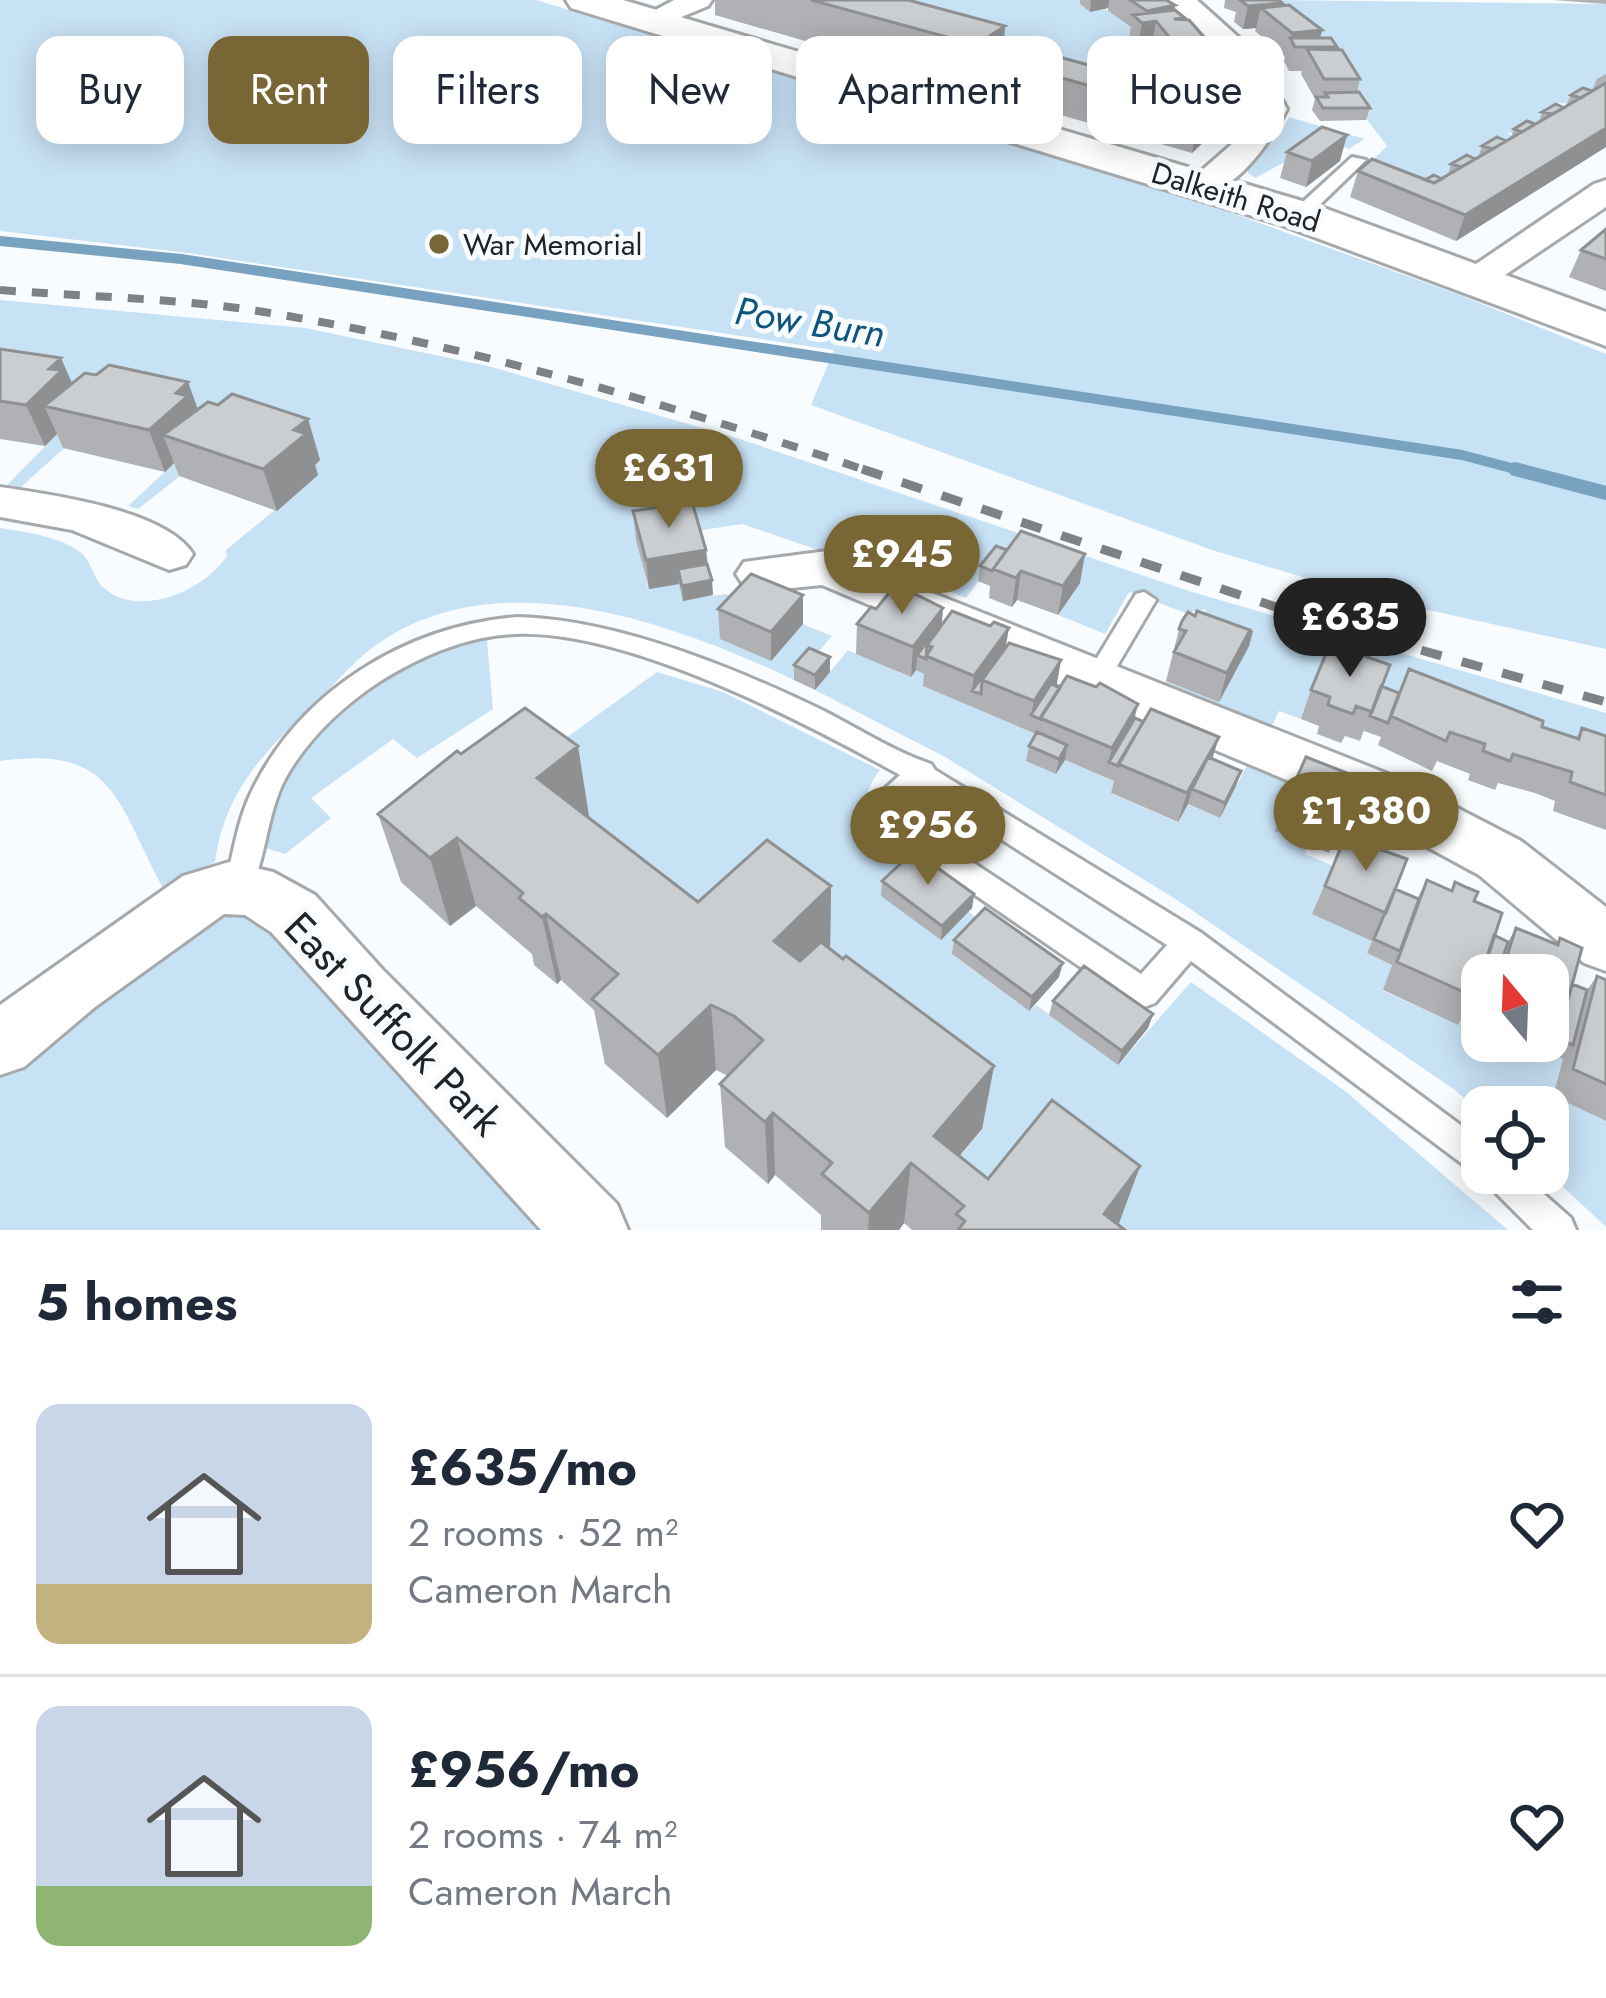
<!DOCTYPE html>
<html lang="en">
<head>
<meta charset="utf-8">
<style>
  body { margin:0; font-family:Jost,sans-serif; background:#f6f6f7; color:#1f2937; height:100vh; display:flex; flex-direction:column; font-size:45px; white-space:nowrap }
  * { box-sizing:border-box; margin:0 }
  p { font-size:39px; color:#747a83 }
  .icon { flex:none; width:66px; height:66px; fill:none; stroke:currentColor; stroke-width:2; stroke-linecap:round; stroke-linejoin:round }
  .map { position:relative; height:1230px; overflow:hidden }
  .sheet { display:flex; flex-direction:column; background:#fff; flex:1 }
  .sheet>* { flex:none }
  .guide { position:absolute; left:36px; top:36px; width:1536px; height:108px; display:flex; gap:24px }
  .needle { width:78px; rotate:341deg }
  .fabs { position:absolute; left:1461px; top:954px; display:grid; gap:24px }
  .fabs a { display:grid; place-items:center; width:108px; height:108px; border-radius:24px; background:#fff; box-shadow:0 6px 30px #0003; font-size:60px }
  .price { position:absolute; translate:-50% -102px; padding:0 27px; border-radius:42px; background:#786634; color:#fff; font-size:39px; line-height:78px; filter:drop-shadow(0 3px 6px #0008) }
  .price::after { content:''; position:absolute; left:50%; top:72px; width:36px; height:27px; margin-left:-18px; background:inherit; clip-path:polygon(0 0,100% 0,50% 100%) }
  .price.current { background:#222; color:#fff }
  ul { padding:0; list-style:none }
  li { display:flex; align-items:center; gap:36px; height:300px; padding:0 36px }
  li+li { border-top:3px solid #e0e1e3 }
  li span { display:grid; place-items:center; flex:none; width:336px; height:240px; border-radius:24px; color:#555 }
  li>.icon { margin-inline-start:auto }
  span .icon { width:144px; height:144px; fill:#fffc; stroke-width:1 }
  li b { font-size:51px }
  h2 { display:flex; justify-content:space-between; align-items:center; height:144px; padding:0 36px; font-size:51px }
  .chip { padding:0 42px; border-radius:24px; background:#fff; box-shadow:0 6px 30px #0003; font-size:42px; line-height:108px }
  .chip.current { background:#786634; color:#fff }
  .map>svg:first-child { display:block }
  .green { fill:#c8e2f5 }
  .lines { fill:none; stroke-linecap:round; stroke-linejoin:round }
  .stream-far1 { stroke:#79a2c0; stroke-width:10 }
  .stream { stroke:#79a2c0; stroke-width:14 }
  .lane-casing { stroke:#a5a9ab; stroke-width:6 }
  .street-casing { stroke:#a5a9ab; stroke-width:6 }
  .primary-casing { stroke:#a5a9ab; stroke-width:6 }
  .lane { fill:#fff; fill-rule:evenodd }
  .street { fill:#fff; fill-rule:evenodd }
  .primary { fill:#fff; fill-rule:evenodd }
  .rail-far1 { stroke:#7f8284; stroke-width:8; stroke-dasharray:16 16; stroke-linecap:butt }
  .rail { stroke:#7f8284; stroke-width:9; stroke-dasharray:21 21; stroke-linecap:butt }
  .wall { fill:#afb1b4 }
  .shaded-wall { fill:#8e9092 }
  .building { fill:#cbced1; stroke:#8e9092; stroke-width:3 }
  .poi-dot { fill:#786634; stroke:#f8fcff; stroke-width:4.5 }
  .labels { text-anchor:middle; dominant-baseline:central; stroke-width:10; stroke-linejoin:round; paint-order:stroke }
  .far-street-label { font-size:30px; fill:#222324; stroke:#f8fcff }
  .far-poi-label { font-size:30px; fill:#222324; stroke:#f8fcff; text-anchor:start }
  .water-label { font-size:39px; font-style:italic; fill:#0e567d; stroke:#f8fcff }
  .near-street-label { font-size:42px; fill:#222324; stroke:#f8fcff }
</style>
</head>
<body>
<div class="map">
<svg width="1606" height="1230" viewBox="0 0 1606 1230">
  <rect width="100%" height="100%" fill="#f8fcff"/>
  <path class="green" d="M0,0H536L1193,199L1457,294L1606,354V649L1369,597L1212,550L811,405L834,350L188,253L0,231Z
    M754,0H1088L1081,5L1089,11L1105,9L1146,37L1121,41L1152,45L1183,87L1250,93L1256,116L1238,142L993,75Z
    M1276,0L1606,4V85L1572,104L1556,103L1580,113L1534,138L1506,132L1516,138L1447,197L1371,162L1387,146Z
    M1289,117L1365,139L1349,149L1325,141L1255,178L1248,173L1247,165L1280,135Z
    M0,300L305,328L488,366L740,439L1189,591L1606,713V772L1319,674L1301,719L1279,711L1268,734L1160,692L1166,681L1219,701L1248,647L1197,627L1206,609L1186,613L1129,592L1105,634L1058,615L1079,584L993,561L966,598L919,579L927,567L870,545L853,562L742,524L637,540L648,588L679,584L684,600L726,594L752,603L771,661L803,624L832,636L794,680C676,624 504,560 382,641C355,658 332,688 309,710C261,754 224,795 215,862L163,888C116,801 115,745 0,761V528C25,532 59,536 80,552C94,563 92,579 105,589C142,619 205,589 227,556L226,550L317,475L222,443L138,509L128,506L201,438L102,414L21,487L7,485L79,412L0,387Z
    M487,640L493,709L417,758L393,739L311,798L331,818L285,854L262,847C267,825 272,804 283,784C323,714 408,654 487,640Z
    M848,650L910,677L916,670L930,676L1042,736L1056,774L1065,760L1118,783L1112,794L1177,822L1187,804L1220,818L1250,759L1350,801L1276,831L1309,844L1305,854L1333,866L1372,941L1367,953L1392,965L1383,991L1457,1024L1462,1013L1482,1021V1041H1524L1563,1059L1553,1096L1606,1121V1227L1548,1173V1107H1482V1114L1455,1090L1177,900L945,757L815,690Z
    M657,672L723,692L880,770C862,792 862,814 875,838L983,923L953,955L1029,1011L1036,1005L1118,1065L1191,982L1345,1091L1508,1230H983L925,1197L982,1130L704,969L526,767Z
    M236,896L564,1230H0V1070Z"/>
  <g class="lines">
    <path class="stream-far1" d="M0,241L181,259L1462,455L1526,472"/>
    <path class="stream" d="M1515,469L1606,493"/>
    <defs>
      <path id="lane" d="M1352,157L1366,160L1305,219H1293V211Z
        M1144,592L1156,600L1107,683H1089L1085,677L1089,671L1136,594Z
        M517,617C616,619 735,668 824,711C859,729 895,752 931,764L935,770L1200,932L1482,1141V1173H1520L1571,1218L1576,1230H1533L1480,1177L1191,961L1155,1003L1144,1007L1133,1003L892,838L874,811L880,793L900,775C803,721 628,630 516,634C466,636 421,656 379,682C344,705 311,736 289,772C266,810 268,855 249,893L239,897L229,893L225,885C233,855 237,823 250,795C298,692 405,626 517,617ZM921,788L1167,945L1141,974L912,822L903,806Z"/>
      <path id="street" d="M674,0H712L708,6L650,30L635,21Z
        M1166,0H1197L1256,53L1287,109C1272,140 1230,203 1190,193L1184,186L1240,137L1255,109L1232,63Z
        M1606,180V207L1487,287H1459L1454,279L1594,184Z
        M0,487C49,494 166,510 193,554L186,565L169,570L72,530L0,517Z
        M827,551L1403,780L1521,841L1606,907V971L1584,963L1479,875L1363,812L822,585L761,591L744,586L736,574L744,562Z
        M229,862L273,872L315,895L383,970L617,1204L628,1230H541L271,932L245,915L224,914L95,1007L24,1067L0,1075V1005L183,876Z"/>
      <path id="primary" d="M566,0H623L1316,205L1606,312V346L1282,225L571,8Z"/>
    </defs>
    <use href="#lane" class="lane-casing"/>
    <use href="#street" class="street-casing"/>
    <use href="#primary" class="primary-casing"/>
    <use href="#lane" class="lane"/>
    <use href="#street" class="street"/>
    <use href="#primary" class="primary"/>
    <path class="rail-far1" d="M0,290C87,297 178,298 264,312C472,346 672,405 871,472"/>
    <path class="rail" d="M862,469L1324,623L1606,702"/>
  </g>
  <path class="wall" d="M715,0H908L1005,26L1004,42L1218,100L1210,136L1192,153L715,15Z
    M1080,0H1166L1175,5L1174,10L1213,47L1208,71L1175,73L1152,45L1138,47L1129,39L1131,27L1108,11V8L1090,12L1080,4Z
    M1225,0H1279L1282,6L1322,30L1320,38L1337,47L1336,50L1360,79L1357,92L1370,108L1366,120L1320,121L1312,110L1315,99L1301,74L1302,71H1289L1284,61L1285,57L1255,31L1256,28L1243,29L1234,22L1236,12L1224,8Z
    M1553,0H1606V4Z
    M1606,74V147L1456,241L1350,197L1358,171L1425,180L1442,179L1448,175L1451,164L1475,159L1478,158L1482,146L1506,141L1510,139L1514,129L1539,122L1542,112L1566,106L1571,95L1592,91L1597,79Z
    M1287,152L1340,161L1306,187L1280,178Z
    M1606,229V291L1569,277L1581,250Z
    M0,349L72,384L198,409L218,405L308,419L320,460L315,465L318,475L277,511L179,476L174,463L165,472L63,448L57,434L45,446L0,439Z
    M633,511L706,550L713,595L683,601L679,584L649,589L636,540Z
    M996,546L1080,583L1058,615L1017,600L1012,607L989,598L990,586L978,581L980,566Z
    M943,608L942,625L1006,647L1061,660L1056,686L1143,722L1219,737L1212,759L1236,786L1220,818L1188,804L1178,822L1111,793L1114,781L1065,760L1056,774L1026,761L1029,746L1036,734L923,686L924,674L916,670L911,677L856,654L857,624L876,609Z
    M718,609L803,624L771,661L720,639Z
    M1179,629L1253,631L1249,646L1219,702L1166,681Z
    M830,657V672L815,690L794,680V665Z
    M1409,669L1542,727L1576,738L1582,728L1606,736V830L1553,811L1555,801L1535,793L1498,783L1495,790L1468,780L1470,774L1437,761L1432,771L1378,745L1381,737L1364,731L1366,725L1360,741L1345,736L1341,743L1317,734L1319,726L1301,719L1311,690L1381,686L1398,693Z
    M461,754L589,816L588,817L698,902L831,886L830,949L994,1066L982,1129L959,1156L988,1179L1140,1166L1118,1225L1125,1230H912L904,1223L899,1230H821V1215L775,1175L768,1184L725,1147L720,1084L728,1076L716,1070L667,1118L605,1064L594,1010L561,980L557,984L534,965L532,954L476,906L450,926L401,882L378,814Z
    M1353,793L1365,798L1348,838L1395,889L1417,899L1427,880L1451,891L1455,882L1474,901L1494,935L1508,942L1516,928L1556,944L1560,938L1572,984L1587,990L1597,976L1606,980V1121L1553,1096L1563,1059L1524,1041H1548V975H1482V1021L1464,1014L1458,1025L1383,990L1392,965L1367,953L1372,941L1312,914L1344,840L1336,837L1329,853L1275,831L1286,802Z
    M882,881L974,894L972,908L941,940L881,896Z
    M954,940L1059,977L1029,1011L952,954Z
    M1053,1001L1153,1014L1148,1028L1118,1065L1049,1015Z"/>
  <path class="shaded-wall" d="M1091,0H1109L1108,8L1090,12Z
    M1282,3L1278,22L1261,8L1256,28L1243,29L1248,6Z
    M1175,5L1171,29L1156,21L1152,45L1138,47L1142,23H1145L1147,11Z
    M1005,26L1002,62L975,54L976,45Z
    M1322,30L1318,47L1290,38L1292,33Z
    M1218,100L1210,136L1192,153L1199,116Z
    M1606,128V147L1456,241L1465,215Z
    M1347,135L1340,161L1306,187L1312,161Z
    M61,358L79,399L44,406L57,434L45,446L26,405L49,369Z
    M188,382L203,423L163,435L174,463L165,472L149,430L176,393Z
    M308,419L320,460L315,465L318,475L277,511L263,469L294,430Z
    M706,550L708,579L678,569L679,584L649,589L646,560Z
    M1085,554L1080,583L1058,615L1063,586Z
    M1021,571L1017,600L1012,607L1016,578Z
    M712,580L713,595L683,601L682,586Z
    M803,595V624L771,661V632Z
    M943,608L940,637L927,645L917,655L916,670L911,677L913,647Z
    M1009,628L1004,657L972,691L974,676Z
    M1250,630L1253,631L1249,646L1219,702L1227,673Z
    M830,657V672L815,690V675Z
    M1061,660L1056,689L1031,715L1034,701Z
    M1138,704L1131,733L1109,762L1105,777L1112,748Z
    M1219,737L1210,766L1192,789L1188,804L1178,822L1187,793Z
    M1067,745L1065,760L1056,774L1059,759Z
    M578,746L589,816L551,847L537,778Z
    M1241,771L1236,786L1220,818L1225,803Z
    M457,838L476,906L450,926L430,858Z
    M831,886L830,953L776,1008L774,941Z
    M974,894L972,908L941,940L942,926Z
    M546,914L561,980L557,984L542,917Z
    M1063,963L1059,977L1029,1011L1032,997Z
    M711,1005L716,1070L667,1118L658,1055Z
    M1153,1014L1148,1028L1118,1065L1122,1051Z
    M994,1066L982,1129L936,1184L934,1136Z
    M773,1113L775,1175L768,1184L765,1122Z
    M911,1163L904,1223L899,1230H868L869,1213Z
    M1140,1166L1118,1226L1104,1214Z"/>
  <path class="building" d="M811,0H908L1005,26L976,45Z
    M1130,0H1166L1175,5L1147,11Z
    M1240,0H1279L1282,3L1248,6Z
    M1289,5L1322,30L1292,33L1261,8Z
    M1175,10L1185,18L1174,19L1189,20L1213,47L1179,49L1156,21L1142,23L1133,15Z
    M1290,38H1331L1337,47H1295Z
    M996,40L1218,100L1199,116L975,54Z
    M1307,49L1342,50L1360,79H1324Z
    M1606,83V128L1465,215L1358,171L1372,159L1434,183Z
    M1583,88L1592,91L1581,98L1571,95Z
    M1359,92L1370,108H1323L1316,97H1328L1325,93Z
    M1556,104L1564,108L1552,114L1542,112Z
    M1527,121L1535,124L1522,132L1514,129Z
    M1322,127L1347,135L1312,161L1287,152Z
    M1497,137L1506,141L1493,149L1482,146Z
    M1467,155L1475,159L1461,167L1451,164Z
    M1434,175L1442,179L1434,183L1425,180Z
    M1606,229V259L1581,250Z
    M0,349L61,358L49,369L62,370L26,405L0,401Z
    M109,365L188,382L176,393L188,396L149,430L44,406L85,373L96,375Z
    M232,394L308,419L294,430L306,434L263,469L163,435L208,402L218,405Z
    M692,502L706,550L646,560L633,511Z
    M1021,531L1085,554L1063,586L1021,571L1016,578L993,569Z
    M996,546L1007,550L992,571L980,566Z
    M707,564L712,580L682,586L678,569Z
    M751,574L803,595L771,632L718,609Z
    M893,588L909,591L943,608L913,647L857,624L871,607L876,609Z
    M952,611L990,626L994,622L1009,628L974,676L926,656L932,647L927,645Z
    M1197,611L1250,630L1227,673L1174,652L1186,631L1179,629L1182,621L1188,612L1195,616Z
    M937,628L939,629L927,645L926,659L917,655Z
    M1009,643L1061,660L1034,701L982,680Z
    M1330,644L1390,665L1372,712L1356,706L1353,714L1339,709L1328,705L1330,697L1311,690Z
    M809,648L830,657L815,675L794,665Z
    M1000,651L1002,652L982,680L981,694L972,691Z
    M1409,669L1543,721L1542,727L1579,739L1582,728L1606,736V795L1570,782L1572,772L1513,754L1510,761L1483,751L1485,744L1450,732L1446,741L1391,716Z
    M1067,676L1096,687L1100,683L1138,704L1112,748L1040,718Z
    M1051,684L1060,688L1040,719L1031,715Z
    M1381,686L1399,693L1388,723L1370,716Z
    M525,708L578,746L537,778L698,902L767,840L831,886L774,941L800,961L821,942L843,959L846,956L994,1066L934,1136L988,1179L1052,1100L1140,1166L1104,1214L1125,1230H958L965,1221L956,1214L964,1206L911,1163L869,1213L822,1174L832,1163L773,1113L765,1122L720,1084L763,1040L734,1016L711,1005L658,1055L592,999L618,974L546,914L542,917L519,898L523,893L457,838L430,858L378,814L457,751L461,754Z
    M1151,709L1219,737L1187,793L1118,764Z
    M1135,718L1143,722L1118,766L1109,762Z
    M1037,732L1067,745L1059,759L1029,746Z
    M1208,757L1241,771L1225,803L1192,789Z
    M1306,757L1360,778L1353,793L1365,798L1359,812L1347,807L1341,824L1286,802Z
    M1345,837L1407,859L1386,913L1325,886Z
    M914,851L974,894L942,926L882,881Z
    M1427,880L1452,891L1455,882L1468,888L1478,892L1474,901L1502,913L1475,997L1397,962Z
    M1395,889L1419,899L1400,951L1374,939Z
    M985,908L1063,963L1032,997L954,940Z
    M1516,928L1558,945L1560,938L1582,948L1562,1022L1548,1016V975H1501Z
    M1494,935L1508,942L1497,975H1482V1003L1473,1000Z
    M1084,966L1153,1014L1122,1051L1053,1001Z
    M1597,976L1606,980V1084L1573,1069Z
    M1572,984L1587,990L1573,1045L1552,1035L1562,1022Z"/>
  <circle class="poi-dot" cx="439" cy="244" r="12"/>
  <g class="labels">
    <g class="far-street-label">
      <text transform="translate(1236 197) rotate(17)">Dalkeith Road</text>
    </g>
    <g class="far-poi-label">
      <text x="463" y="244">War Memorial</text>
    </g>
    <g class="water-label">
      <text transform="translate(810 322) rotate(9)">Pow Burn</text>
    </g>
    <g class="near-street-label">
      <text transform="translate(393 1024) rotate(46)">East Suffolk Park</text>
    </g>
  </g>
</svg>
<div class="fabs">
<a><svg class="needle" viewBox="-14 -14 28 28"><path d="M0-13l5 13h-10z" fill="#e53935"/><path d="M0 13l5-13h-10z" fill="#747a83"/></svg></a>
<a><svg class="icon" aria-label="locate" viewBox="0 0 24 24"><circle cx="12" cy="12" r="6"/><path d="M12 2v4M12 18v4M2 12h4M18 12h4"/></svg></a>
</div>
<b class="price" style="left:669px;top:531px">£631</b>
<b class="price" style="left:902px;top:617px">£945</b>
<b class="price current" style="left:1350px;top:680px">£635</b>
<b class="price" style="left:1366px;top:874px">£1,380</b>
<b class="price" style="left:928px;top:888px">£956</b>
<div class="guide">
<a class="chip">Buy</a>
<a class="chip current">Rent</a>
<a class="chip">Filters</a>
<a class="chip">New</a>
<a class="chip">Apartment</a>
<a class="chip">House</a>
</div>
</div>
<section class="sheet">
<h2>5 homes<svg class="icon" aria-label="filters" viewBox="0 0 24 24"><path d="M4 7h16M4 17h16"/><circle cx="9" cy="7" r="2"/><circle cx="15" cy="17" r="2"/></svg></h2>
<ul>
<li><span style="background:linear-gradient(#c9d6e8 75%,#c2b280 0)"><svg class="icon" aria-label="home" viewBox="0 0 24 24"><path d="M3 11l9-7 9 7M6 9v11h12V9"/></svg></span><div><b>£635/mo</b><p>2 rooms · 52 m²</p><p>Cameron March</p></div><svg class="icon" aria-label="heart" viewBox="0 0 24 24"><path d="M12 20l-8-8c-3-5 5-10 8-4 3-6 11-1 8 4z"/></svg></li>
<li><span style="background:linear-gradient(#c9d6e8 75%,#8fb573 0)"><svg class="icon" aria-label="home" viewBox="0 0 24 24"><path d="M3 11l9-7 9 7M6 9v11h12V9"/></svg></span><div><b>£956/mo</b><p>2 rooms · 74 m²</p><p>Cameron March</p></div><svg class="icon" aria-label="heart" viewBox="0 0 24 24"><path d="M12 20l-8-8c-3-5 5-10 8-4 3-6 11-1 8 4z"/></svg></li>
</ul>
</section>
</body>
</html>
